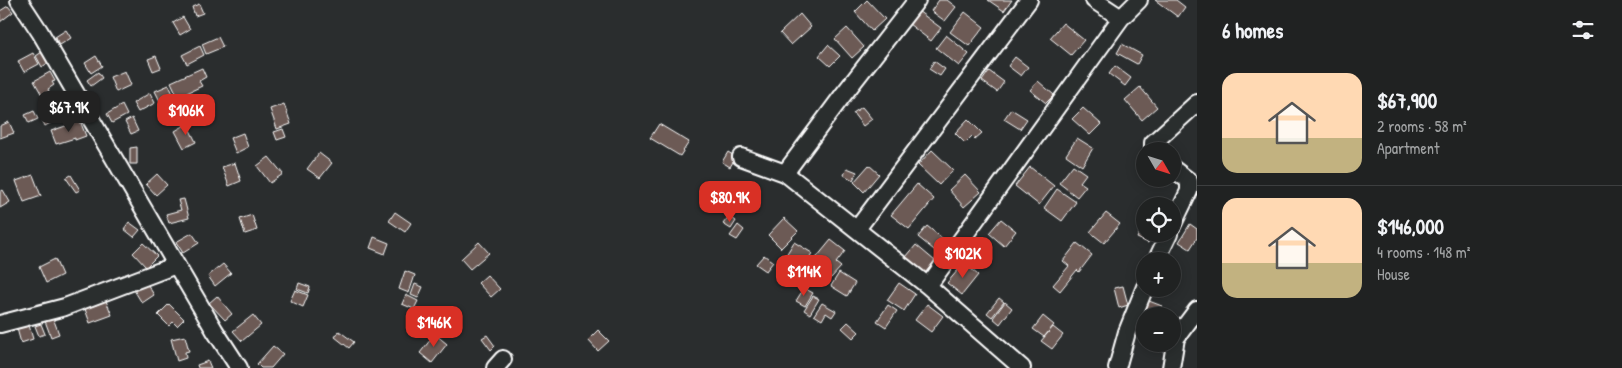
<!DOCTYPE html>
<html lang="en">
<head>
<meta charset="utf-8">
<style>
  body { margin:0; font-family:"Patrick Hand",sans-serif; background:#2d2f2f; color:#f1f3f6; height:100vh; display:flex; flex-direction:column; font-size:19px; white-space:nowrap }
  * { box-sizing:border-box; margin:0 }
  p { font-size:16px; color:#a2a4a5 }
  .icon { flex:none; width:28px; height:28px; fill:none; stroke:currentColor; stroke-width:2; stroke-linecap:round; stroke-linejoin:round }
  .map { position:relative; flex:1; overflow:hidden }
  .drawer { display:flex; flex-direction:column; background:#202222; width:425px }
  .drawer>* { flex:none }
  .needle { width:32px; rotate:129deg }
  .fabs { position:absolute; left:1136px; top:142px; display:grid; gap:10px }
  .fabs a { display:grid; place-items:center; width:45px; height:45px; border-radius:50%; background:#202222; box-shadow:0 2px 12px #0003,0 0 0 1px #3d3f40; font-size:25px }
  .price { position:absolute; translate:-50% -42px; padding:0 11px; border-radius:10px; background:#d93025; color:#fff; font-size:16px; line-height:32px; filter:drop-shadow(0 1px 2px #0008) }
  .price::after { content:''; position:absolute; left:50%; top:30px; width:15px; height:11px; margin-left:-8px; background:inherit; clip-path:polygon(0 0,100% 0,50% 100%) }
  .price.on { background:#222; color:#fff }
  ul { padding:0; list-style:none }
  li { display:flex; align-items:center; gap:15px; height:125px; padding:0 25px }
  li+li { border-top:1px solid #3d3f40 }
  li span { display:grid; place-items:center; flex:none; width:140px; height:100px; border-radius:15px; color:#555 }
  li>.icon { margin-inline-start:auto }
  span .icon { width:60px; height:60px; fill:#fffc; stroke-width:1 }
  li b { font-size:21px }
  h2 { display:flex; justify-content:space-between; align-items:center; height:60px; padding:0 25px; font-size:21px }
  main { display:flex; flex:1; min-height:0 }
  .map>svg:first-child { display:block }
  .building { fill:#6c5a55; stroke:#fff }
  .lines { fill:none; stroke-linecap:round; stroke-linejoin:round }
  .minor-casing { stroke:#fff; stroke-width:20 }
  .minor { stroke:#2a2d2e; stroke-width:16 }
</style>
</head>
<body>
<main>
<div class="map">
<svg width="1197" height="368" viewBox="0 0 1197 368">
  <rect width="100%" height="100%" fill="#2a2d2e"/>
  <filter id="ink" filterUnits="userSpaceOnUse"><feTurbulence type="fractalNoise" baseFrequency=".02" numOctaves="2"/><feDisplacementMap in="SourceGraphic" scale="10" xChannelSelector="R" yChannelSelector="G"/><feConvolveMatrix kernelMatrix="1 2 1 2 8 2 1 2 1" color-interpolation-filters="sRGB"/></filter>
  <g filter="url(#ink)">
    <path class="building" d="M867,0L885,19L872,31L855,12Z
      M939,0H947L956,7L945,21L931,11Z
      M988,0H1012L1004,11Z
      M1155,0H1176L1185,7L1178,17Z
      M199,4L203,13L195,16L192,7Z
      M8,6L13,12L0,22V11Z
      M918,11L941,28L931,41L909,24Z
      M965,12L984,27L969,46L950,32Z
      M800,14L811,27L791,45L780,33Z
      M183,17L190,29L180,35L173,23Z
      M1063,23L1084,40L1071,55L1050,38Z
      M847,28L864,47L852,58L835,39Z
      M66,30L71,38L60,45L55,37Z
      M946,35L969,54L959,66L936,48Z
      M218,37L223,47L206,54L202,44Z
      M1122,44L1142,55L1137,64L1117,53Z
      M828,45L840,56L830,66L819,56Z
      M200,46L204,55L187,64L182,55Z
      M42,52L48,63L42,67L36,56Z
      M33,53L39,64L24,72L18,61Z
      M96,56L102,66L91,73L85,63Z
      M156,56L161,68L153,71L148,59Z
      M1015,57L1028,67L1021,76L1008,66Z
      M934,61L945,69L940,76L929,69Z
      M1115,66L1131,78L1125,86L1109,74Z
      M202,68L206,77L199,81L202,86L178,97L171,82Z
      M125,71L131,85L116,92L110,77Z
      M989,71L1004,82L997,92L982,81Z
      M50,72L55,81L52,82L54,85L48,89L49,91L42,95L34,81Z
      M98,72L102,78L91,86L87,80Z
      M1038,81L1054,95L1046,103L1030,90Z
      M169,85L174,96L161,103L155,91Z
      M1140,87L1157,107L1142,120L1125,100Z
      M150,93L155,103L138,112L133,103Z
      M58,99L63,108L57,112L61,117L45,126L41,117L47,114L43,107Z
      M284,104L291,124L277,129L270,109Z
      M122,105L127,115L112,123L107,114Z
      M862,107L872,119L863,126L853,113Z
      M1083,108L1101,124L1090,135L1072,119Z
      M1011,109L1027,119L1020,129L1004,119Z
      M34,111L38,119L29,123L25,115Z
      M132,118L138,131L131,134L125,122Z
      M968,119L982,133L975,139L972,136L965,143L955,133Z
      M80,121L86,136L75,140V138L56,144L51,131Z
      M9,122L14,133L0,138V126Z
      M187,124L196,142L184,148L175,131Z
      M659,124L689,142L680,156L650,138Z
      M283,129L286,137L277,140L274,132Z
      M243,133L248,147L236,153L230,138Z
      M1077,138L1093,148L1082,166L1066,155Z
      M137,147V164H130V148Z
      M932,150L953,170L939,185L918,165Z
      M728,152L736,157L730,167L722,162Z
      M319,153L332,163L320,178L307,169Z
      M269,157L283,174L270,183L257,166Z
      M235,163L241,181L229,186L222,167Z
      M869,165L879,174L864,192L854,182Z
      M1073,165L1086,174L1080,182L1086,186L1077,197L1059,183Z
      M1030,167L1054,186L1039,205L1015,186Z
      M847,168L857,172L853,180L844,175Z
      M157,174L167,185L156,195L146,184Z
      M33,175L41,196L24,202L16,181Z
      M71,175L80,190L76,192L66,178Z
      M965,175L981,192L964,207L949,190Z
      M917,184L934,199L909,229L891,215Z
      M712,189L720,195L709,208L701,202Z
      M1057,189L1076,202L1062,221L1044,208Z
      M3,190L10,202L0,208V192Z
      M184,199L189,218L169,223L166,214L181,210L178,200Z
      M395,212L411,223L405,232L389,221Z
      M1106,213L1120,224L1104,243L1090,232Z
      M252,215L257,230L245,234L240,219Z
      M729,216L736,221L731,229L723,224Z
      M784,218L798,231L781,248L768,235Z
      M1001,219L1016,231L1004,246L989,233Z
      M129,222L140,230L134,237L124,229Z
      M1145,222V234H1153L1148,243L1137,238Z
      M1190,224L1197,229V238L1190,249L1179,242Z
      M738,225L744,230L737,240L730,236Z
      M927,226L948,243L939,254L918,237Z
      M192,233L199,243L183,253L176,242Z
      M374,237L389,243L385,254L370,248Z
      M831,240L845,251L836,263L841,267L831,278L812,263Z
      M479,242L489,253L470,269L461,259Z
      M794,242L812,253L805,266L786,255Z
      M143,243L157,256L146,267L133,253Z
      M1077,243L1092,255L1079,272L1077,270L1060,291L1053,285L1069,266L1063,261Z
      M916,245L935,261L925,273L906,257Z
      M764,255L773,262L766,271L756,264Z
      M55,259L62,275L46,283L39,267Z
      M964,263L978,275L962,295L947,283Z
      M223,264L231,273L215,286L208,276Z
      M405,271L415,275L409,293L399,289Z
      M839,273L855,283L847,296L831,286Z
      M487,275L500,289L491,297L478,283Z
      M146,282L154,295L142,303L134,290Z
      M299,283L310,287L308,293L297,289Z
      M899,283L915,294L904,311L887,300Z
      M415,284L423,287L418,298L411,295Z
      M1123,286L1128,305L1119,308L1114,288Z
      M804,288L813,293L805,306L796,301Z
      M295,290L308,295L303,307L290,301Z
      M406,295L418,301L414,309L402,304Z
      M217,296L232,314L225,320L209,303Z
      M813,296L819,299L810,314L804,310Z
      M999,298L1004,302L992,317L987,313Z
      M106,301L112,315L90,323L85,309Z
      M1149,301L1162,306L1158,316H1145V322L1141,320Z
      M1005,302L1012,308L1000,324L993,318Z
      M822,303L836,311L832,317L826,313L822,320L814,315Z
      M169,304L184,319L177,326L173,322L169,326L158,315Z
      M927,304L943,316L931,332L915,320Z
      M888,305L897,311L886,327L877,321Z
      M253,315L261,325L242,341L233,331Z
      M1043,316L1054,325L1044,337L1033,329Z
      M53,318L59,334L51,337L45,321Z
      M28,322L33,339L21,343L16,325Z
      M848,322L859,332L853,338L842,328Z
      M41,324L45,334L39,336L35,326Z
      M1053,327L1063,335L1052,349L1041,341Z
      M598,330L609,341L598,351L588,340Z
      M339,331L354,342L349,348L335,337Z
      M435,334L447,344L432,363L420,353Z
      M487,335L495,346L491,350L482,338Z
      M185,336L189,351L185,352L186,358L177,361L171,339Z
      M273,346L283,354L271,368H261L257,364Z
      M208,361L211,368H198L197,365Z"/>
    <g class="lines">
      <defs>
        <path id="minor" d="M19,0L40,32L215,331L239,368
          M1094,0L1121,18
          M1153,151V143L1197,103
          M741,157L785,173L928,286L1022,368
          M1172,168L1189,181V191L1172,226
          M785,173L843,95L917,0
          M857,229L1029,0
          M1156,261L1169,234
          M928,286L1121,18L1139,0
          M0,324L65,307L176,265
          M495,368L503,359
          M1117,368L1127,332L1145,287
          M1171,368L1176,338L1197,310"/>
      </defs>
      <use href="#minor" class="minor-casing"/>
      <use href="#minor" class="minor"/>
    </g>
  </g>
</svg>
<div class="fabs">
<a><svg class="needle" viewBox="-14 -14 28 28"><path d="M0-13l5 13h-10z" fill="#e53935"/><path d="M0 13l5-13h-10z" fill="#a2a4a5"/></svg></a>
<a><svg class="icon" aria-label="locate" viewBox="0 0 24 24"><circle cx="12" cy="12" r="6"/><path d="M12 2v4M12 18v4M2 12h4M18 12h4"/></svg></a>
<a>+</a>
<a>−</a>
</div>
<b class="price on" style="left:69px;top:133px">$67.9K</b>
<b class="price" style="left:186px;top:136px">$106K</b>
<b class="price" style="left:730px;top:223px">$80.9K</b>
<b class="price" style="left:963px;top:279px">$102K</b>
<b class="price" style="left:804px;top:297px">$114K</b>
<b class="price" style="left:434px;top:348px">$146K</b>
</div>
<section class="drawer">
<h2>6 homes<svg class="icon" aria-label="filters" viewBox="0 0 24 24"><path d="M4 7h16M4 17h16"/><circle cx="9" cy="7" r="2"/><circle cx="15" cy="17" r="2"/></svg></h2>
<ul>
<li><span style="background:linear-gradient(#ffd9b3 65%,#c2b280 0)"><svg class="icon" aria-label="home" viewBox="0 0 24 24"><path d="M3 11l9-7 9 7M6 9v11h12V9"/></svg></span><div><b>$67,900</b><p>2 rooms · 58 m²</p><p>Apartment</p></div></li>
<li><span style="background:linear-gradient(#ffd9b3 65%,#c2b280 0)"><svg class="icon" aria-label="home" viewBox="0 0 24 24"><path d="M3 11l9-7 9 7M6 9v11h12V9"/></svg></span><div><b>$146,000</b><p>4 rooms · 148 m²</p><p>House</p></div></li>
</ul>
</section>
</main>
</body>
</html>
